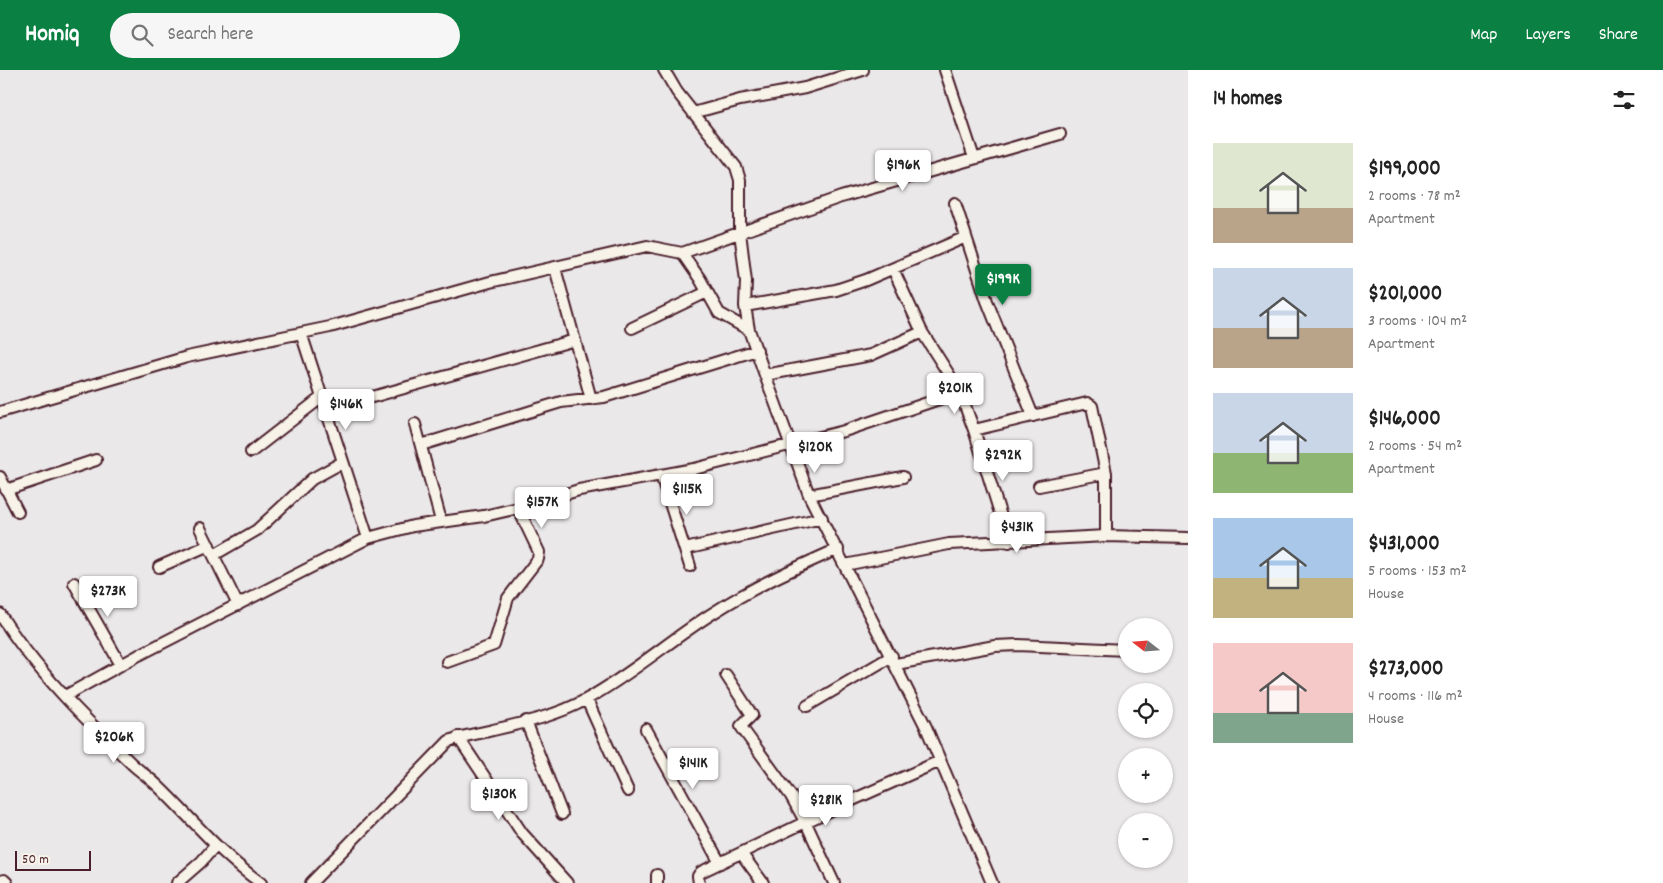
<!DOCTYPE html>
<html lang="en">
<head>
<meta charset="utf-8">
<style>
  body { margin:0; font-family:Dekko,sans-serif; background:#f6f6f6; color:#222; height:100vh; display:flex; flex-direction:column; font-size:19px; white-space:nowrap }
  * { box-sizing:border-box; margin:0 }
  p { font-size:16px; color:#767676 }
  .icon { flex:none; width:28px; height:28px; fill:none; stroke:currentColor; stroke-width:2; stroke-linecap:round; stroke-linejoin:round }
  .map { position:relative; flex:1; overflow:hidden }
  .sheet { display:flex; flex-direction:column; background:#fff; width:475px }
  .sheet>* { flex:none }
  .needle { width:32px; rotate:287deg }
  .buttons { position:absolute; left:1118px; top:548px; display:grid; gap:10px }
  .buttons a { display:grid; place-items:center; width:55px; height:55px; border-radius:50%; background:#fff; box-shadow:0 1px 4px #0004; font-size:25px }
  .scale { position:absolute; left:15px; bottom:12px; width:76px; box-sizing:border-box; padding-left:5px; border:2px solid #4a1f2b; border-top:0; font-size:14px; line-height:18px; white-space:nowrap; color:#4a1f2b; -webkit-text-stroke:4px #f7f3e8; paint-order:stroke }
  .price { position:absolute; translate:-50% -42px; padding:0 11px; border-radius:5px; background:#fff; color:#222; font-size:16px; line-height:32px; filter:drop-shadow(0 1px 2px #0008) }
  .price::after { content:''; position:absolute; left:50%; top:30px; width:15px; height:11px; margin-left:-8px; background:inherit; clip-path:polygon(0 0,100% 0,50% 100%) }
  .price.current { background:#0b8043; color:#fff }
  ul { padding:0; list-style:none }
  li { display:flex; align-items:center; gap:15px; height:125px; padding:0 25px }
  li span { display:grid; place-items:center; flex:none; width:140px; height:100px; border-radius:0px; color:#555 }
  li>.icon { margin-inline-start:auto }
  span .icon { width:60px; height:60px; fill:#fffc; stroke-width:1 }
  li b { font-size:21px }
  h2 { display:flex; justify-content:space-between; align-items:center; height:60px; padding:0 25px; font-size:21px }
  header { display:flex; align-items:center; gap:30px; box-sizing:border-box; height:70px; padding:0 25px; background:#0b8043; color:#fff }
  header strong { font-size:24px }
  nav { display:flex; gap:28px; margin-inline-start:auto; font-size:18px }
  .search { width:350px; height:45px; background:#f6f6f6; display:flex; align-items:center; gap:12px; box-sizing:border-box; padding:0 18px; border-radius:28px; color:#767676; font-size:19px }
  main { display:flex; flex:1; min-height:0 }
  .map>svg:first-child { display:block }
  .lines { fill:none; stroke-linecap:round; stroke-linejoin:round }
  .street-casing { stroke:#4a1f2b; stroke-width:14 }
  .street { stroke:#f7f3e8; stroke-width:10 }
</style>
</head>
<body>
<header>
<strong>Homiq</strong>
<div class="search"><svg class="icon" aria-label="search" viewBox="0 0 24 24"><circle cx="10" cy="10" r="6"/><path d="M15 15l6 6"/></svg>Search here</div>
<nav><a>Map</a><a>Layers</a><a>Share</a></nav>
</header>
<main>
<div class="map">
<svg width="1188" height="813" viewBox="0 0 1188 813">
  <rect width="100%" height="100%" fill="#ebe8e9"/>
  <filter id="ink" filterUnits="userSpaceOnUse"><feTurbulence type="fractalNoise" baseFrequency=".02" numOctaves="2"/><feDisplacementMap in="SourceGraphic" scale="10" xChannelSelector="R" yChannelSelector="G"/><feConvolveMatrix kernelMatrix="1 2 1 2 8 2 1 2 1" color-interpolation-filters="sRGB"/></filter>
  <g filter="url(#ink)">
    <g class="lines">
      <defs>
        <path id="street" d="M664,0L677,22L736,97L740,110V162L746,211L745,236L749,260L765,305L809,425L926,657L992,813
          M945,0L974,88
          M693,43L740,30L805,18L863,0
          M955,133L987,231L1033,346
          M682,183L700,209L719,243L749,260
          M555,198L591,329
          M893,199L922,262L960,322L974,360L1009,472
          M745,236L836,220L866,210L966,167
          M632,258L707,222
          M301,263L368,468
          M765,305L871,285L922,262
          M326,340L575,270
          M0,342L187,287L330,257L490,212L647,176L682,183L841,127L1060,64
          M415,354L441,451
          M974,360L1087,333L1092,336L1106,403V466
          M421,375L561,332L604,327L757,280
          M251,382L322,327
          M661,405L690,496
          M0,407L18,442
          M1039,416L1106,403
          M6,420L96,390
          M809,425L903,407
          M200,458L238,535
          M685,479L822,448
          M214,485L257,460L312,409L343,392
          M845,495L949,474L1106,466L1188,468
          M159,497L209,475
          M74,513L121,595
          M0,544C35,600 85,649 133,695C141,702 151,709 159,717C193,750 222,786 261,813
          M447,592L494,575L508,528L538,489L539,482L518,438
          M896,594L995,576L1018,575L1126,580
          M726,605L752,645L741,656L742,658L791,726L806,753L834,813
          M65,626L139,585L368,468L413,456L484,446L518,438L579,420L694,399L844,361L960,322
          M587,630L628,721
          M807,636L892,586
          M526,651L562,744
          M646,659L720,793
          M458,667L522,763L567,813
          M741,783L763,813
          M657,805V813
          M0,811L4,810L7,813
          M177,813L201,792L215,776
          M311,813L449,671C463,665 478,664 493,660C524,653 559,645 587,629C632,604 670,570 713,543C753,517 795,498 838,479
          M699,813L698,806L701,802L839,736L940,691"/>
      </defs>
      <use href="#street" class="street-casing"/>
      <use href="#street" class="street"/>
    </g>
  </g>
</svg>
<div class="buttons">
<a><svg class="needle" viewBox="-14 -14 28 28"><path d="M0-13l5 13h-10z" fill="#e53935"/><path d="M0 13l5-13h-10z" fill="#767676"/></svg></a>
<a><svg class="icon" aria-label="locate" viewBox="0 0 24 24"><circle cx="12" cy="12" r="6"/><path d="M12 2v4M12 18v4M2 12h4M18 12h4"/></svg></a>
<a>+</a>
<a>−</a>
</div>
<div class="scale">50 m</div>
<b class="price" style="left:903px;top:122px">$196K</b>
<b class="price current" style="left:1003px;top:236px">$199K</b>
<b class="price" style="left:955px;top:345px">$201K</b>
<b class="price" style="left:346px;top:361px">$146K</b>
<b class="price" style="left:815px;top:404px">$120K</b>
<b class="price" style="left:1003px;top:412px">$292K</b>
<b class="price" style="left:687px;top:446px">$115K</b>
<b class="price" style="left:542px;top:459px">$157K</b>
<b class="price" style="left:1017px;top:484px">$431K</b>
<b class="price" style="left:108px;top:548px">$273K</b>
<b class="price" style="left:114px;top:694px">$206K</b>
<b class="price" style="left:693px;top:720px">$141K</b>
<b class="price" style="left:499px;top:751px">$130K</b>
<b class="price" style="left:826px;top:757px">$281K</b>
</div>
<section class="sheet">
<h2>14 homes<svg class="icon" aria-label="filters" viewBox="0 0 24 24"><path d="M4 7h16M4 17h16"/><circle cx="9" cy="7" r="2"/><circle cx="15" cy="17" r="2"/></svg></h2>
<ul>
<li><span style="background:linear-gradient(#dfe7d0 65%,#b9a48a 0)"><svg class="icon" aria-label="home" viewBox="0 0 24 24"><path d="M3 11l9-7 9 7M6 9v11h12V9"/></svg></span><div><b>$199,000</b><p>2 rooms · 78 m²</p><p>Apartment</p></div></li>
<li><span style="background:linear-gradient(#c9d6e8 60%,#b9a48a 0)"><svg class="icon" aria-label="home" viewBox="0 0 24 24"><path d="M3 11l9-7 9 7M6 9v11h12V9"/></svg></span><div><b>$201,000</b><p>3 rooms · 104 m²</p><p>Apartment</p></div></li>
<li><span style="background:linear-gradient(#c9d6e8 60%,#8fb573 0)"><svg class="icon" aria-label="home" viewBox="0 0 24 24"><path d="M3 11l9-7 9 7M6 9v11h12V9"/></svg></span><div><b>$146,000</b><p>2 rooms · 54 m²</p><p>Apartment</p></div></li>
<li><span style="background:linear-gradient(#a9c7e8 60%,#c2b280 0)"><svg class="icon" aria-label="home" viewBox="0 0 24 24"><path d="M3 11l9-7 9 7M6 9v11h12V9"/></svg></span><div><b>$431,000</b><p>5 rooms · 153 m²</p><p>House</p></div></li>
<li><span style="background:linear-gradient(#f6c9c9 70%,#7fa58c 0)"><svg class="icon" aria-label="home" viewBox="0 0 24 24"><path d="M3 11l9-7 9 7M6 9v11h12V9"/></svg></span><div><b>$273,000</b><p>4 rooms · 116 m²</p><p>House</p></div></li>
</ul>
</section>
</main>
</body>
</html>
